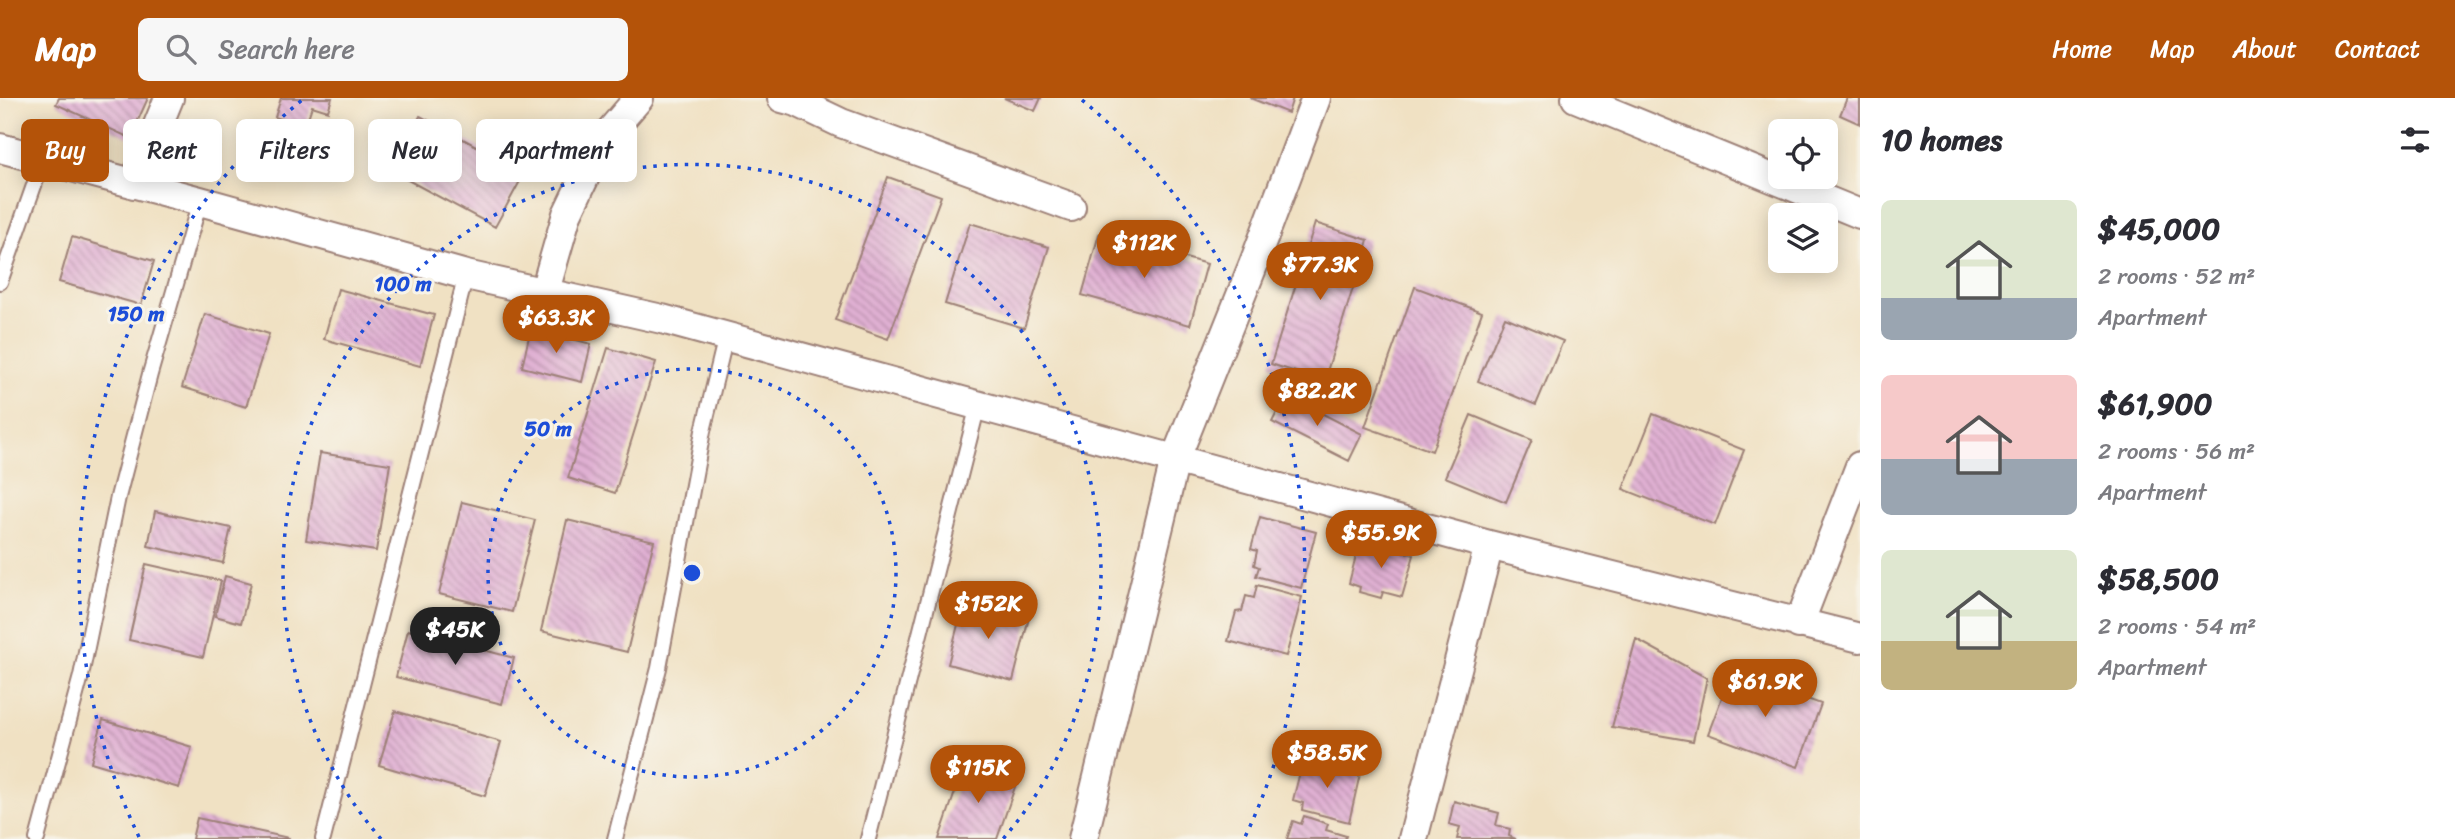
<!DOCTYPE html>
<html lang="en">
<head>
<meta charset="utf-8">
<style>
  body { margin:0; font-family:Sriracha,sans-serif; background:#f7f7f7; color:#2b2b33; height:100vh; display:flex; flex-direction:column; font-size:26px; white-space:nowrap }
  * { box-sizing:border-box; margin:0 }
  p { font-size:23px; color:#7c7c81 }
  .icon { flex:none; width:38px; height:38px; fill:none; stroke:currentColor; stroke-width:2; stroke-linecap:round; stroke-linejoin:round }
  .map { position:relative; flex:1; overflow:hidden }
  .panel { display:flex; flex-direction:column; background:#fff; width:595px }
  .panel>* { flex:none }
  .hud { position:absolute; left:21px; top:21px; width:665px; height:63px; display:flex; gap:14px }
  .fabs { position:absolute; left:1768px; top:21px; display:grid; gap:14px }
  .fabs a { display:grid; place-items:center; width:70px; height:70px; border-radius:10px; background:#fff; box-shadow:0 4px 18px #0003; font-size:35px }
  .price { position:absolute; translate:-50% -60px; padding:0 16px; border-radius:24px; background:#b45309; color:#fff; font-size:23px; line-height:46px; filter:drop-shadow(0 2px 4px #0008) }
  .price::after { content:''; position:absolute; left:50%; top:42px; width:21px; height:16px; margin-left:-10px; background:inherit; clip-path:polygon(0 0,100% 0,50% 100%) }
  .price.on { background:#222; color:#fff }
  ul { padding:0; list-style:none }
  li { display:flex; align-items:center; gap:21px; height:175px; padding:0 21px }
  li span { display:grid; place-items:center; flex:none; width:196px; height:140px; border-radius:10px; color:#555 }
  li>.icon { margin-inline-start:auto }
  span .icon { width:84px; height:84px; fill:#fffc; stroke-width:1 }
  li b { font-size:30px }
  h2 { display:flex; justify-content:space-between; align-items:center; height:84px; padding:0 21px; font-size:30px }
  .tag { padding:0 24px; border-radius:10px; background:#fff; box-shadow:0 4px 18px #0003; font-size:24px; line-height:63px }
  .tag.on { background:#b45309; color:#fff }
  header { display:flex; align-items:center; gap:42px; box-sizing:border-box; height:98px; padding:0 35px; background:#b45309; color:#fff }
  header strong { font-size:33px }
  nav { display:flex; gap:38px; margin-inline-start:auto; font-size:24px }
  .search { width:490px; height:63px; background:#f7f7f7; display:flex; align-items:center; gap:18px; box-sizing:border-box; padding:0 24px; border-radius:10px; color:#7c7c81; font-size:26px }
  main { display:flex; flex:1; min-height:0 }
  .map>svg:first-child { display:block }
  .building { fill:url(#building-back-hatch) }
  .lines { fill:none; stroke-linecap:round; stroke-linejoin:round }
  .service-casing { stroke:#9d8077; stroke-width:18 }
  .minor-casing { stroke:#9d8077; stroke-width:32 }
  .service { stroke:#fff; stroke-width:14 }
  .minor { stroke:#fff; stroke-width:28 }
  .ring { fill:none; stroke:#1d4ed8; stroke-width:3.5; stroke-dasharray:3.5 7 }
  .centre { fill:#1d4ed8; stroke:#f7f3e8; stroke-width:3.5 }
  .ring-label { font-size:21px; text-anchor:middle; font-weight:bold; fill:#1d4ed8; stroke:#f7f3e8; stroke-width:6; stroke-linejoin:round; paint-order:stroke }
</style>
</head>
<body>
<header>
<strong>Map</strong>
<div class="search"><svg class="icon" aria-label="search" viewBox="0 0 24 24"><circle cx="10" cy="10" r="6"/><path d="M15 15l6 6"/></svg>Search here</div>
<nav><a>Home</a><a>Map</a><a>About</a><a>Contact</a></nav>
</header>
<main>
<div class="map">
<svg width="1860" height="741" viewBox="0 0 1860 741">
  <defs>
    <pattern id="building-back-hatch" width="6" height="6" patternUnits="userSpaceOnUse" patternTransform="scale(1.75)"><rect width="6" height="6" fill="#e0b0d3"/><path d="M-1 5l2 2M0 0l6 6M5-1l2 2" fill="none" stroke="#b88fab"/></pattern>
  </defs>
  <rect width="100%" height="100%" fill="#f7f3e8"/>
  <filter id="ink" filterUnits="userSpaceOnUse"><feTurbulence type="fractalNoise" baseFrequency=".0143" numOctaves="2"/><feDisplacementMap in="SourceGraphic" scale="14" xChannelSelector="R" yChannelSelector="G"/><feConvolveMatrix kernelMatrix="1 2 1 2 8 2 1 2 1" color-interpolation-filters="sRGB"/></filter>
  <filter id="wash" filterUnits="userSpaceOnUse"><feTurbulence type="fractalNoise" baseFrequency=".00686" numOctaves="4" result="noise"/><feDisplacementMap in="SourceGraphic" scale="28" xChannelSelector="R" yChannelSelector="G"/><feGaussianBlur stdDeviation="1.57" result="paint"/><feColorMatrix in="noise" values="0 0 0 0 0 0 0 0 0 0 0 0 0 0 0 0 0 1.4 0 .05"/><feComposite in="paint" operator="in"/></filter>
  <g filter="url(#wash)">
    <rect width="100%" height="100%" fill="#f0e1c3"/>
    <g id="blocks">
      <path class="building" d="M59,0H148L130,40L56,6Z
        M281,0H332L328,13L312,8L305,29L275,19Z
        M1004,0H1041L1035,13Z
        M1250,0H1293L1288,15Z
        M1847,0H1860V26L1840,17Z
        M420,18L525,74L495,129L391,73Z
        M888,79L941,98L888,241L835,222Z
        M970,125L1049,149L1024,230L945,206Z
        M1315,125L1368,142L1324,283L1271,266Z
        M1099,136L1207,166L1190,227L1082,197Z
        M72,139L154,163L141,207L59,184Z
        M1415,189L1482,214L1432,353L1365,329Z
        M338,191L434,217L420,268L324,241Z
        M205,216L269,236L246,309L182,289Z
        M1505,219L1563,243L1536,307L1478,283Z
        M531,230L591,246L582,284L522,269Z
        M608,250L656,264L615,395L568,380Z
        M1286,297L1362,336L1349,363L1272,324Z
        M1653,316L1744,352L1715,427L1623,391Z
        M1471,317L1532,342L1506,404L1445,379Z
        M320,355L390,366L376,453L306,442Z
        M462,404L535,422L512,514L439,496Z
        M155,413L231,430L223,465L148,448Z
        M1260,419L1316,434L1301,490L1256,478L1259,469L1254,467L1257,453L1251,451Z
        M567,422L654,443L627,554L541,533Z
        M1360,442L1414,457L1402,499L1383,494L1381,500L1359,494L1360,489L1349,485Z
        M146,466L221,483L203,559L129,542Z
        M225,478L251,485L241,525L215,518Z
        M1257,487L1302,499L1286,558L1228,543L1236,514L1242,513L1246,498L1254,500Z
        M964,503L1029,520L1013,583L948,566Z
        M408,532L514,560L502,606L396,579Z
        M1636,541L1707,580L1693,643L1612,629Z
        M1732,573L1821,606L1798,669L1708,636Z
        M395,613L501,644L485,698L379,667Z
        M103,622L192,649L179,690L91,664Z
        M1303,662L1360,676L1349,724L1302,712L1303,705L1293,702Z
        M965,665L1017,683L997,741H939Z
        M1454,703L1499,715L1496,727L1510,731L1509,738L1516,741H1457L1460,729L1449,726Z
        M1304,718L1328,726L1326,732L1346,738L1345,741H1287L1293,723L1301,726Z
        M197,720L289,740V741H192Z"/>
    </g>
  </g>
  <g filter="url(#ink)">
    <use href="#blocks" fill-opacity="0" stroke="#9d8077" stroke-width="2"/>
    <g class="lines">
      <defs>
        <path id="service" d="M0,184L43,62
          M37,741L81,578L118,399L150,276L200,103
          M323,741L466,177
          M615,741L659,570L703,333L726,238
          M868,741L978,307"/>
        <path id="minor" d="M782,0L797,4L841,25L1071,109
          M1576,0L1860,116
          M0,50L200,103L466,177L662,221L1489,447L1860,540
          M134,86L169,0
          M544,196L567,116L602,43L639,0
          M1799,526L1860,368
          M1083,741L1175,362L1254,165L1316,0
          M1413,741L1489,447"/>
      </defs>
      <use href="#service" class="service-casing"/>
      <use href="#minor" class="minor-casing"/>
      <use href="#service" class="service"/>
      <use href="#minor" class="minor"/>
    </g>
  </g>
  <g class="ring">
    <circle cx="692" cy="475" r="204"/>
    <path d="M381 741A409 409 0 1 1 1003 741"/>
    <path d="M139 739A613 613 0 0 1 302 2M1082 2A613 613 0 0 1 1245 739"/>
  </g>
  <circle cx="692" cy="475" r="10" class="centre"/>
  <g class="ring-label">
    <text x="403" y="193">100 m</text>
    <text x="136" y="223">150 m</text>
    <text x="548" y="338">50 m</text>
  </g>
</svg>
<div class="fabs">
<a><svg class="icon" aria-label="locate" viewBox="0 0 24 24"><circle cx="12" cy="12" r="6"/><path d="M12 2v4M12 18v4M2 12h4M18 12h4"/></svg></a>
<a><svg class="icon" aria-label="layers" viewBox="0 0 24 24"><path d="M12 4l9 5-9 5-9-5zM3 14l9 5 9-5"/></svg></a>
</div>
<b class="price" style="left:1144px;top:182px">$112K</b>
<b class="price" style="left:1320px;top:204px">$77.3K</b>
<b class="price" style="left:556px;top:257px">$63.3K</b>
<b class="price" style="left:1317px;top:330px">$82.2K</b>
<b class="price" style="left:1381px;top:472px">$55.9K</b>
<b class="price" style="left:988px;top:543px">$152K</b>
<b class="price on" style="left:455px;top:569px">$45K</b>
<b class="price" style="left:1765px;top:621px">$61.9K</b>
<b class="price" style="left:1327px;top:692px">$58.5K</b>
<b class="price" style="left:978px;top:707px">$115K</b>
<div class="hud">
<a class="tag on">Buy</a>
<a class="tag">Rent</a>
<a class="tag">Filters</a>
<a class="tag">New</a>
<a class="tag">Apartment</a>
</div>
</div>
<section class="panel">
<h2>10 homes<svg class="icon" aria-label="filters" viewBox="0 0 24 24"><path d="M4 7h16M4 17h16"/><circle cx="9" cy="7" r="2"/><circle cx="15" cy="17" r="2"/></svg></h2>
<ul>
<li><span style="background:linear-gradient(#dfe7d0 70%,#9aa5b1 0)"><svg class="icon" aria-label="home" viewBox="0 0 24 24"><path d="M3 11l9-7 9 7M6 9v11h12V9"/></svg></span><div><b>$45,000</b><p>2 rooms · 52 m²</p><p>Apartment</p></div></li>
<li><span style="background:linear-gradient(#f6c9c9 60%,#9aa5b1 0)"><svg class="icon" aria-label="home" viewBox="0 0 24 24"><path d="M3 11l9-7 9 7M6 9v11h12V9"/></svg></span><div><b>$61,900</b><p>2 rooms · 56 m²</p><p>Apartment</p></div></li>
<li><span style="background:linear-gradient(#dfe7d0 65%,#c2b280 0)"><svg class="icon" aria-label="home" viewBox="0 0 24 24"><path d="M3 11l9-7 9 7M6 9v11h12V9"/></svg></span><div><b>$58,500</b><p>2 rooms · 54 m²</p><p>Apartment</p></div></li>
</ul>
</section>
</main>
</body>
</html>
